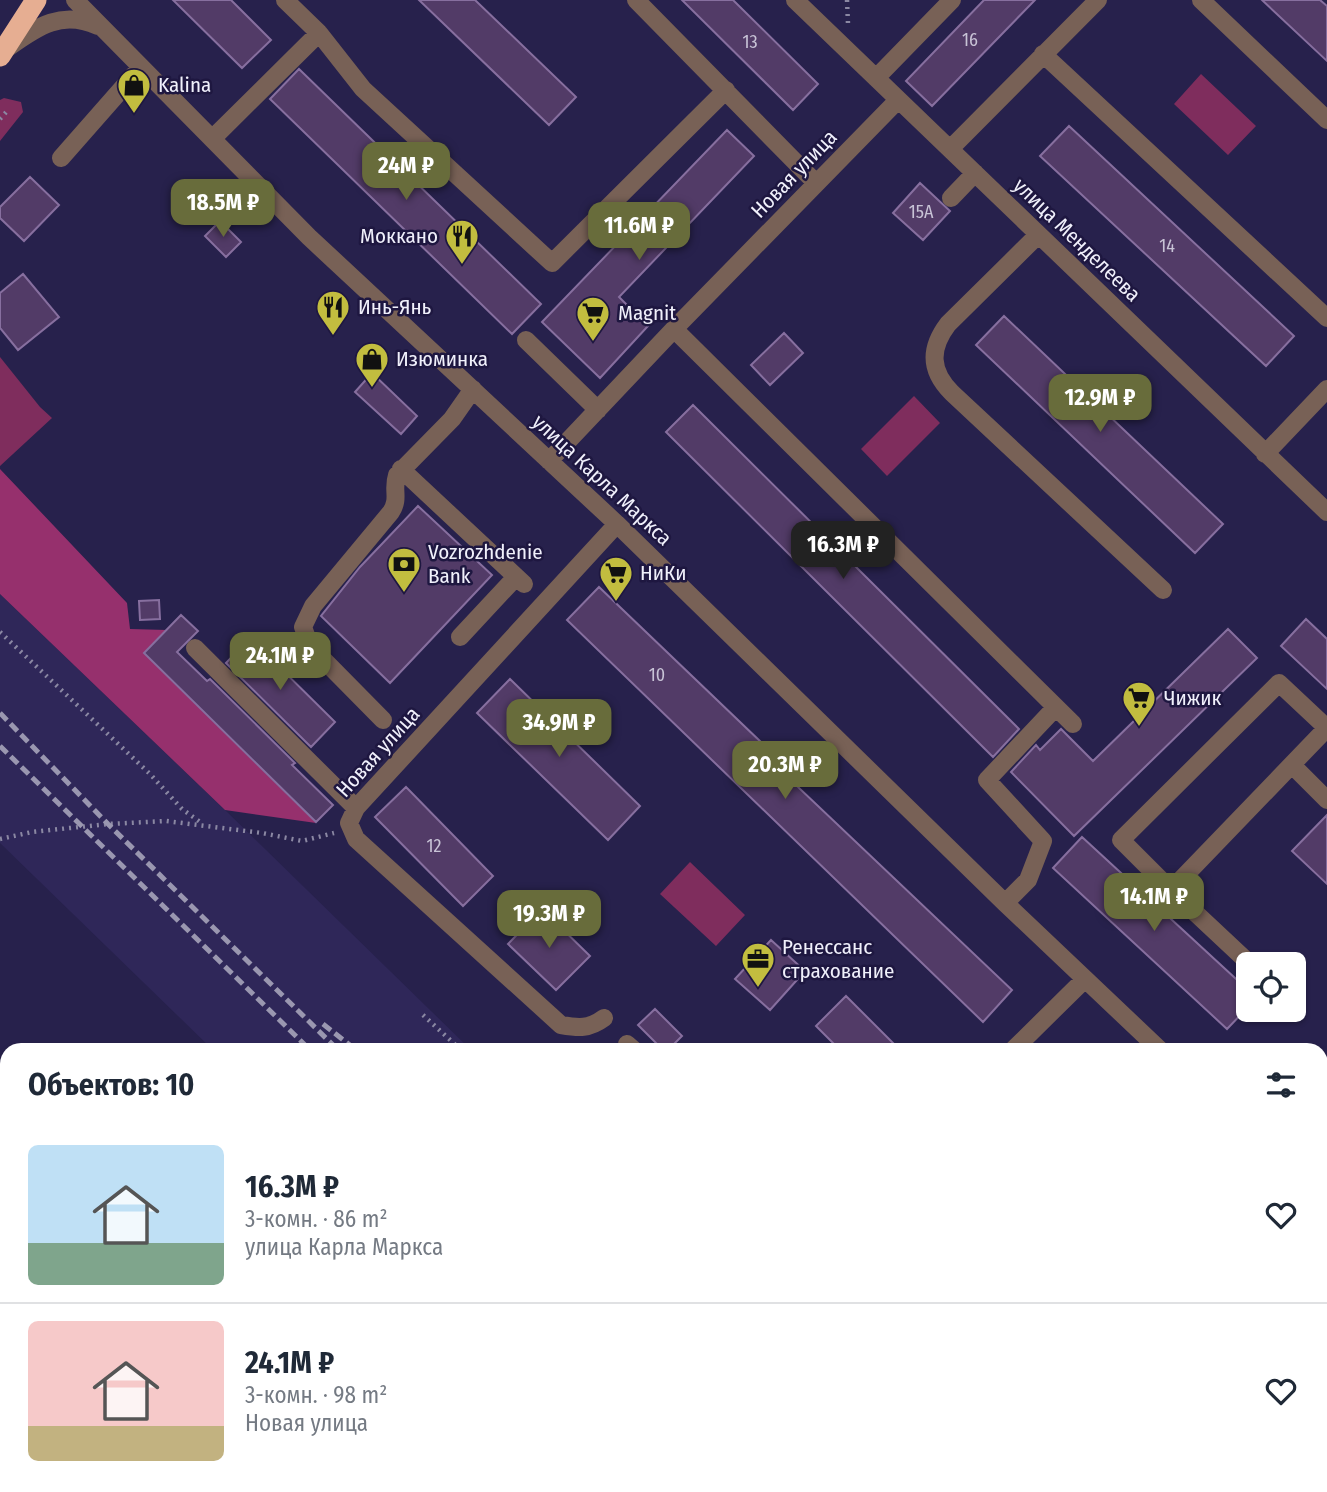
<!DOCTYPE html>
<html lang="ru">
<head>
<meta charset="utf-8">
<style>
  body { margin:0; font-family:"Fira Sans Condensed",sans-serif; background:#f6f6f7; color:#1f2937; height:100vh; display:flex; flex-direction:column; font-size:26px; white-space:nowrap }
  * { box-sizing:border-box; margin:0 }
  p { font-size:23px; color:#747a83 }
  .icon { flex:none; width:38px; height:38px; fill:none; stroke:currentColor; stroke-width:2; stroke-linecap:round; stroke-linejoin:round }
  .map { position:relative; flex:1; overflow:hidden }
  .side { position:absolute; left:0px; top:1043px; width:1328px; height:450px; display:flex; flex-direction:column; background:#fff; border-radius:21px 21px 0 0; box-shadow:0 2px 5px #0004 }
  .side>* { flex:none }
  .controls { position:absolute; left:1236px; top:952px; display:grid; gap:14px }
  .controls a { display:grid; place-items:center; width:70px; height:70px; border-radius:10px; background:#fff; box-shadow:0 2px 5px #0004; font-size:35px }
  .price { position:absolute; translate:-50% -60px; padding:0 16px; border-radius:14px; background:#686c3b; color:#fff; font-size:23px; line-height:46px; filter:drop-shadow(0 2px 4px #0008) }
  .price::after { content:''; position:absolute; left:50%; top:42px; width:21px; height:16px; margin-left:-10px; background:inherit; clip-path:polygon(0 0,100% 0,50% 100%) }
  .price.selected { background:#222; color:#fff }
  ul { padding:0; list-style:none }
  li { display:flex; align-items:center; gap:21px; height:175px; padding:0 28px }
  li+li { border-top:2px solid #e0e1e3 }
  li span { display:grid; place-items:center; flex:none; width:196px; height:140px; border-radius:10px; color:#555 }
  li>.icon { margin-inline-start:auto }
  span .icon { width:84px; height:84px; fill:#fffc; stroke-width:1 }
  li b { font-size:30px }
  h2 { display:flex; justify-content:space-between; align-items:center; height:84px; padding:0 28px; font-size:30px }
  .map>svg:first-child { display:block }
  .built { fill:#2f2759 }
  .green { fill:#7f2d5d }
  .forest { fill:#96306d }
  .building { fill:#523b67; stroke:#876f9f; stroke-width:2 }
  .lines { fill:none; stroke-linecap:round; stroke-linejoin:round }
  .path { stroke:#8b88a3; stroke-width:4.5; stroke-dasharray:2 5; stroke-linecap:butt }
  .minor { stroke:#786156; stroke-width:18 }
  .highway { stroke:#e6ae92; stroke-width:21 }
  .rail { stroke:#9a97b0; stroke-width:5; stroke-dasharray:10 5; stroke-linecap:butt }
  .labels { text-anchor:middle; dominant-baseline:central; stroke-width:5; stroke-linejoin:round; paint-order:stroke }
  .number-label { font-size:18px; fill:#c8c3d6 }
  .poi-label { font-size:21px; fill:#f0f0fb; stroke:#1e1740; text-anchor:start }
  .street-label { font-size:21px; fill:#f0f0fb; stroke:#1e1740 }
</style>
</head>
<body>
<div class="map">
<svg width="1327" height="1492" viewBox="0 0 1327 1492">
  <rect width="100%" height="100%" fill="#27214c"/>
  <path class="built" d="M0,594L225,810L471,1050H213L0,843Z
    M1321,1468L1327,1474V1492H1276L1282,1486H1321Z
    M662,1486H916L923,1492H669Z"/>
  <path class="green" d="M1201,74L1256,126L1228,155L1174,104Z
    M4,98L21,102L23,112L0,141V100Z
    M0,357L40,407L52,418L0,466Z
    M914,396L940,423L887,476L861,449Z
    M690,862L745,915L716,946L660,894Z
    M28,1486H58L63,1492H21Z"/>
  <path class="forest" d="M0,469L127,603L130,629L167,630L144,653L316,823L225,810L0,594Z"/>
  <path class="building" d="M173,0H231L271,40L242,68Z
    M419,0H475L576,97L549,125Z
    M682,0H733L818,84L793,110Z
    M984,0H1035L932,106L906,81Z
    M1262,0H1320L1327,6V61Z
    M299,69L541,304L512,334L270,99Z
    M1069,126L1294,336L1266,366L1040,156Z
    M727,130L754,156L619,297L648,326L600,378L542,322Z
    M30,177L59,205L24,241L0,218V207Z
    M920,183L950,211L923,240L893,213Z
    M220,221L241,242L226,257L205,236Z
    M23,274L59,317L18,350L0,328V293Z
    M1004,316L1223,524L1195,553L976,345Z
    M784,333L803,353L770,385L751,365Z
    M372,373L417,416L401,434L355,392Z
    M693,405L1019,729L993,757L666,432Z
    M418,506L492,575L390,683L321,616L360,567Z
    M599,587L764,745L759,750L1012,990L983,1022L567,620Z
    M159,600L160,619L140,620L139,601Z
    M181,615L198,631L177,652L207,681L210,679L295,763L292,765L333,805L316,822L144,653Z
    M1306,619L1327,639V689L1281,646Z
    M1228,629L1257,658L1074,836L1011,772L1036,745L1040,750L1061,729L1093,761Z
    M250,638L335,722L311,747L226,663Z
    M510,679L640,806L608,840L477,713Z
    M406,787L493,876L463,906L375,817Z
    M1327,815V884L1292,851Z
    M1082,837L1248,990V1007L1227,1029L1053,868Z
    M542,909L590,956L556,990L508,944Z
    M771,940L805,971L770,1010L735,979Z
    M846,996L900,1050H840L816,1026Z
    M655,1009L682,1036L668,1050H663L638,1025Z"/>
  <g class="lines">
    <path class="path" d="M847,0L848,24
      M0,119L8,110
      M0,632L150,774L182,809L203,824
      M0,839L32,832L108,824L166,821L262,833L302,841L334,833
      M423,1015L461,1050
      M915,1486L922,1492
      M626,1492L629,1486"/>
    <path class="minor" d="M75,0L309,237L617,524L1005,903L1160,1050
      M636,0L816,183
      M795,0L1327,512
      M1201,0L1327,120
      M319,33L363,89L552,263L726,90
      M9,47C38,26 62,10 98,26
      M1043,54L1327,318
      M876,78L952,0
      M212,139L319,33L285,0
      M950,149L1098,0
      M61,158L141,67
      M951,198L975,173
      M1038,235L948,324C929,349 930,371 952,393L1163,590
      M674,329L1073,724
      M526,340L598,410
      M1265,454L1327,389
      M549,461L674,329L898,100
      M401,469L524,584
      M460,637L516,577
      M195,648L356,808
      M383,720L310,646L303,627L313,606L391,512C400,498 392,490 397,475L452,419L473,389
      M1327,728L1279,683L1121,840L1171,890L1327,728
      M1292,765L1327,800
      M1171,890L1250,964
      M1005,903L1028,880L1043,841L987,780L1056,707
      M604,1018C589,1029 579,1028 561,1025L356,839L349,823L356,808L617,524
      M627,1044L634,1050
      M1013,1050L1085,979
      M0,1148L7,1157
      M1321,1158L1327,1152
      M1321,1203L1327,1208
      M0,1227L7,1221
      M0,1351L7,1358
      M1321,1428L1327,1429
      M128,1486L134,1492
      M298,1486L304,1492
      M1316,1492L1327,1480"/>
    <path class="highway" d="M0,56L36,0"/>
    <path class="rail" d="M0,713L108,824L338,1050
      M0,746L310,1050
      M323,1024L356,1050
      M753,1486L759,1492
      M782,1486L788,1492
      M813,1486L819,1492"/>
  </g>
  <defs>
    <symbol id="shop-pin" viewBox="-11 -11 22 30"><path d="M0 17L-7.5 6A9.5 9.5 0 1 1 7.5 6Z" fill="#c2bd3f" stroke="#1e1740"/><path d="M-5-2.5h2.3a2.7 3.5 0 0 1 5.4 0H5L5.5 6h-11ZM-1.5-2.5h3a1.5 2.3 0 0 0-3 0Z" fill="#111"/></symbol>
    <symbol id="restaurant-pin" viewBox="-11 -11 22 30"><path d="M0 17L-7.5 6A9.5 9.5 0 1 1 7.5 6Z" fill="#c2bd3f" stroke="#1e1740"/><path d="M-5-6h1v4h1v-4h1v4h1v-4h1v5L-1.5 .5V6h-2V.5L-5-1ZM5-6V6H3V1.5H1.5Q1.5-4 5-6Z" fill="#111"/></symbol>
    <symbol id="supermarket-pin" viewBox="-11 -11 22 30"><path d="M0 17L-7.5 6A9.5 9.5 0 1 1 7.5 6Z" fill="#c2bd3f" stroke="#1e1740"/><path d="M-6-5.5h2.5l.6 2H6L4.5 2H-2.5L-4.4-4H-6ZM-1.5 3.2a1.3 1.3 0 1 0 .1 0ZM3 3.2a1.3 1.3 0 1 0 .1 0Z" fill="#111"/></symbol>
    <symbol id="bank-pin" viewBox="-11 -11 22 30"><path d="M0 17L-7.5 6A9.5 9.5 0 1 1 7.5 6Z" fill="#c2bd3f" stroke="#1e1740"/><path d="M-6-4H6V4H-6ZM0-2.3a2.3 2.3 0 1 0 0 4.6a2.3 2.3 0 1 0 0-4.6Z" fill="#111"/></symbol>
    <symbol id="office-pin" viewBox="-11 -11 22 30"><path d="M0 17L-7.5 6A9.5 9.5 0 1 1 7.5 6Z" fill="#c2bd3f" stroke="#1e1740"/><path d="M-6-3h4V-5.5h4V-3h4V5H-6ZM-1-4.5V-3h2v-1.5ZM-6 0V1H6V0Z" fill="#111"/></symbol>
  </defs>
  <g fill-rule="evenodd">
    <use href="#shop-pin" x="115" y="66" width="38" height="52"/>
    <use href="#restaurant-pin" x="443" y="217" width="38" height="52"/>
    <use href="#restaurant-pin" x="314" y="288" width="38" height="52"/>
    <use href="#supermarket-pin" x="574" y="294" width="38" height="52"/>
    <use href="#shop-pin" x="353" y="340" width="38" height="52"/>
    <use href="#bank-pin" x="385" y="545" width="38" height="52"/>
    <use href="#supermarket-pin" x="597" y="554" width="38" height="52"/>
    <use href="#supermarket-pin" x="1120" y="679" width="38" height="52"/>
    <use href="#office-pin" x="739" y="940" width="38" height="52"/>
  </g>
  <g class="labels">
    <g class="number-label">
      <text x="970" y="40">16</text>
      <text x="750" y="42">13</text>
      <text x="921" y="212">15А</text>
      <text x="1167" y="246">14</text>
      <text x="657" y="675">10</text>
      <text x="434" y="846">12</text>
    </g>
    <g class="poi-label">
      <text x="158" y="85">Kalina</text>
      <text x="438" y="236" text-anchor="end">Моккано</text>
      <text x="358" y="307">Инь-Янь</text>
      <text x="618" y="313">Magnit</text>
      <text x="396" y="359">Изюминка</text>
      <text x="428" y="552">Vozrozhdenie<tspan x="428" dy="24">Bank</tspan></text>
      <text x="640" y="573">НиКи</text>
      <text x="1164" y="698">Чижик</text>
      <text x="782" y="947">Ренессанс<tspan x="782" dy="24">страхование</tspan></text>
    </g>
    <g class="street-label">
      <text transform="translate(794 174) rotate(-46)">Новая улица</text>
      <text transform="translate(1077 240) rotate(44)">улица Менделеева</text>
      <text transform="translate(602 480) rotate(43)">улица Карла Маркса</text>
      <text transform="translate(378 752) rotate(-48)">Новая улица</text>
    </g>
  </g>
</svg>
<div class="controls">
<a><svg class="icon" aria-label="locate" viewBox="0 0 24 24"><circle cx="12" cy="12" r="6"/><path d="M12 2v4M12 18v4M2 12h4M18 12h4"/></svg></a>
</div>
<b class="price" style="left:406px;top:202px">24M ₽</b>
<b class="price" style="left:223px;top:239px">18.5M ₽</b>
<b class="price" style="left:639px;top:262px">11.6M ₽</b>
<b class="price" style="left:1100px;top:434px">12.9M ₽</b>
<b class="price selected" style="left:843px;top:581px">16.3M ₽</b>
<b class="price" style="left:280px;top:692px">24.1M ₽</b>
<b class="price" style="left:559px;top:759px">34.9M ₽</b>
<b class="price" style="left:785px;top:801px">20.3M ₽</b>
<b class="price" style="left:1154px;top:933px">14.1M ₽</b>
<b class="price" style="left:549px;top:950px">19.3M ₽</b>
<section class="side">
<h2>Объектов: 10<svg class="icon" aria-label="filters" viewBox="0 0 24 24"><path d="M4 7h16M4 17h16"/><circle cx="9" cy="7" r="2"/><circle cx="15" cy="17" r="2"/></svg></h2>
<ul>
<li><span style="background:linear-gradient(#bfe0f5 70%,#7fa58c 0)"><svg class="icon" aria-label="home" viewBox="0 0 24 24"><path d="M3 11l9-7 9 7M6 9v11h12V9"/></svg></span><div><b>16.3M ₽</b><p>3-комн. · 86 m²</p><p>улица Карла Маркса</p></div><svg class="icon" aria-label="heart" viewBox="0 0 24 24"><path d="M12 20l-8-8c-3-5 5-10 8-4 3-6 11-1 8 4z"/></svg></li>
<li><span style="background:linear-gradient(#f6c9c9 75%,#c2b280 0)"><svg class="icon" aria-label="home" viewBox="0 0 24 24"><path d="M3 11l9-7 9 7M6 9v11h12V9"/></svg></span><div><b>24.1M ₽</b><p>3-комн. · 98 m²</p><p>Новая улица</p></div><svg class="icon" aria-label="heart" viewBox="0 0 24 24"><path d="M12 20l-8-8c-3-5 5-10 8-4 3-6 11-1 8 4z"/></svg></li>
</ul>
</section>
</div>
</body>
</html>
